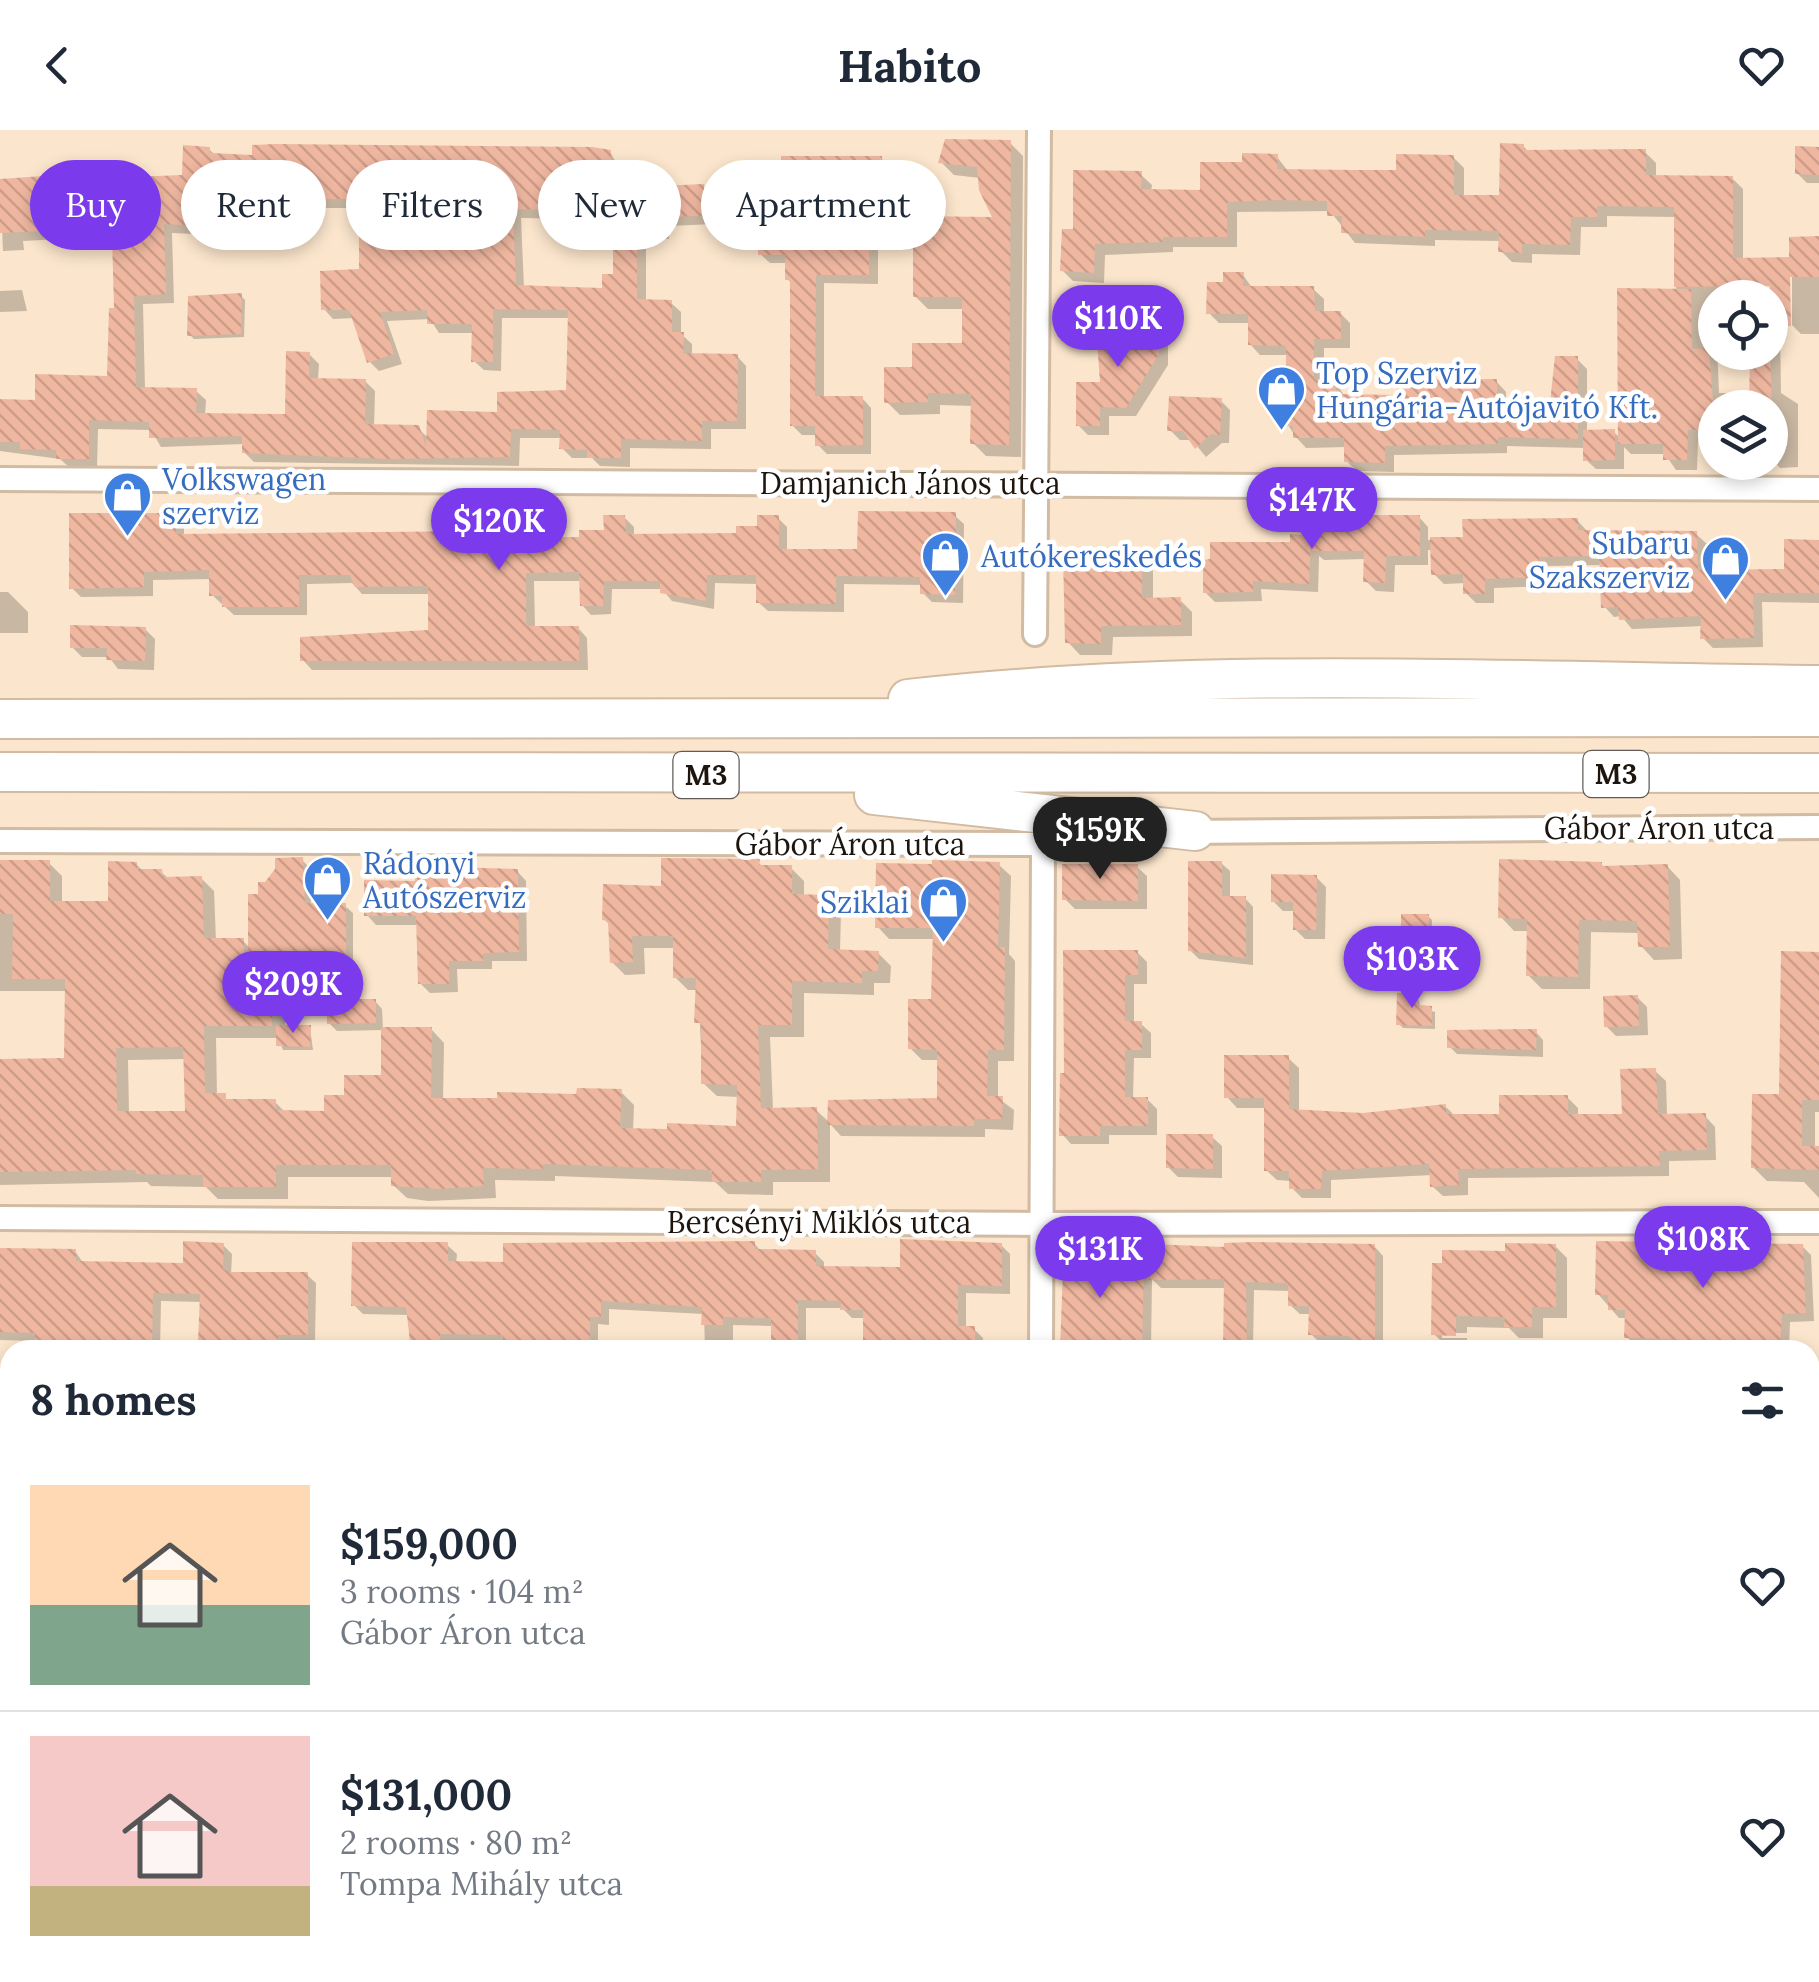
<!DOCTYPE html>
<html lang="en">
<head>
<meta charset="utf-8">
<style>
  body { margin:0; font-family:Lora,serif; background:#f2f2f3; color:#1f2937; height:100vh; display:flex; flex-direction:column; font-size:38px; white-space:nowrap }
  * { box-sizing:border-box; margin:0 }
  p { font-size:32px; color:#747a83 }
  .icon { flex:none; width:55px; height:55px; fill:none; stroke:currentColor; stroke-width:2; stroke-linecap:round; stroke-linejoin:round }
  .map { position:relative; flex:1; overflow:hidden }
  .panel { position:absolute; left:0px; top:1210px; width:1820px; height:642px; display:flex; flex-direction:column; background:#fff; border-radius:30px 30px 0 0; box-shadow:0 5px 15px #0003 }
  .panel>* { flex:none }
  .guide { position:absolute; left:30px; top:30px; width:1000px; height:90px; display:flex; gap:20px }
  .fabs { position:absolute; left:1698px; top:150px; display:grid; gap:20px }
  .fabs a { display:grid; place-items:center; width:90px; height:90px; border-radius:50%; background:#fff; box-shadow:0 5px 15px #0003; font-size:50px }
  .price { position:absolute; translate:-50% -85px; padding:0 22px; border-radius:35px; background:#7c3aed; color:#fff; font-size:32px; line-height:65px; filter:drop-shadow(0 2px 5px #0008) }
  .price::after { content:''; position:absolute; left:50%; top:60px; width:30px; height:22px; margin-left:-15px; background:inherit; clip-path:polygon(0 0,100% 0,50% 100%) }
  .price.current { background:#222; color:#fff }
  ul { padding:0; list-style:none }
  li { display:flex; align-items:center; gap:30px; height:250px; padding:0 30px }
  li+li { border-top:2px solid #e0e1e3 }
  li span { display:grid; place-items:center; flex:none; width:280px; height:200px; border-radius:0px; color:#555 }
  li>.icon { margin-inline-start:auto }
  span .icon { width:120px; height:120px; fill:#fffc; stroke-width:1 }
  li b { font-size:42px }
  h2 { display:flex; justify-content:space-between; align-items:center; height:120px; padding:0 30px; font-size:42px }
  .chip { padding:0 35px; border-radius:45px; background:#fff; box-shadow:0 5px 15px #0003; font-size:35px; line-height:90px }
  .chip.current { background:#7c3aed; color:#fff }
  header { display:flex; justify-content:space-between; align-items:center; height:130px; padding:0 30px; background:#fff; font-size:45px; font-weight:700 }
  .map>svg:first-child { display:block }
  .shadow { fill:#0003; fill-rule:evenodd }
  .building { fill:url(#building-back-hatch); fill-rule:evenodd }
  .lines { fill:none; stroke-linecap:round; stroke-linejoin:round }
  .street-casing { stroke:#d1bba3; stroke-width:28 }
  .primary-casing { stroke:#d1bba3; stroke-width:42 }
  .street { stroke:#fff; stroke-width:22 }
  .primary { stroke:#fff; stroke-width:38 }
  .labels { text-anchor:middle; dominant-baseline:central; stroke-width:9; stroke-linejoin:round; paint-order:stroke }
  .shield { fill:#fff; stroke:#625c56; stroke-width:2.5 }
  .shield-label { font-size:28px; font-weight:bold; fill:#1e160e }
  .shop-label { font-size:30px; fill:#366cbe; stroke:#fff; text-anchor:start }
  .street-label { font-size:30px; fill:#1e160e; stroke:#fff }
</style>
</head>
<body>
<header><svg class="icon" aria-label="back" viewBox="0 0 24 24"><path d="M15 5l-7 7 7 7"/></svg>Habito<svg class="icon" aria-label="heart" viewBox="0 0 24 24"><path d="M12 20l-8-8c-3-5 5-10 8-4 3-6 11-1 8 4z"/></svg></header>
<div class="map">
<svg width="1819" height="1852" viewBox="0 0 1819 1852">
  <defs>
    <pattern id="building-back-hatch" width="6" height="6" patternUnits="userSpaceOnUse" patternTransform="scale(2.5)"><rect width="6" height="6" fill="#efb7a0"/><path d="M-1 5l2 2M0 0l6 6M5-1l2 2" fill="none" stroke="#cc9d89"/></pattern>
  </defs>
  <rect width="100%" height="100%" fill="#fbe5cc"/>
  <path class="shadow" d="M1010,13L1023,26L1021,327L986,326L973,313V276L940,275V284L900,285L887,272L914,239L964,216V179H928L915,166L997,89L980,48L954,45L941,32Z
    M1523,16L1529,22H1645L1656,33V48H1732L1743,59V168H1715L1719,263H1752L1770,222V186L1780,195L1781,263L1798,274V337L1780,338L1770,327V278H1715V309L1698,310L1697,340H1676L1665,324H1631L1624,317V339H1596L1586,330V318L1507,316V323L1394,325V342L1357,341L1346,331L1347,317L1306,318L1296,307L1288,295V225H1260L1250,214V193H1219L1209,183L1226,155L1243,145L1253,159H1313L1324,169V183H1340L1350,193V218H1324V251H1335L1345,267L1399,268L1496,251L1506,262V275H1552L1577,229L1587,239V302H1614L1620,308L1676,162V87L1607,86V97H1581L1580,125L1532,124V133L1512,132L1501,121V111L1435,110V116L1355,113L1330,81L1237,82V117H1173V122L1105,125L1104,153L1073,151L1062,140L1075,102L1140,44L1152,55L1151,62H1202L1244,34L1277,27L1288,41L1398,43L1453,27L1464,38V67L1502,68Z
    M209,19L216,26L610,22L620,39H659L669,49V58L703,57L713,67L714,94L669,96V109L646,108V172L671,173L681,182V204L692,214V226H737L746,236V299H711V319L630,318V337L600,336L592,328H572L562,318V308H520L519,336L254,332L244,322V314L161,317L151,300L98,299L97,338L69,337L60,329L0,321V271L37,272L109,248L131,38L142,49L184,47ZM314,78H362V141L324,179L333,189L355,188L370,232L379,241L402,234L387,191L430,189L439,203H474V231L484,240L501,241L502,188H570L568,262L429,309L418,298L374,297L375,261L365,251L318,250L319,234L309,224L288,287L205,285L206,270L196,261L145,260L143,174L174,173L172,103L240,106V100L314,93ZM572,80L616,81L615,147L604,160L524,158L521,88L572,89Z
    M1819,19V53H1807L1797,43Z
    M881,28L890,38L891,97H878V154L824,153V268H862L871,278V324H827L818,315V305H802L792,295L793,154L787,149V133H770L760,124L783,80Z
    M71,47L81,56L80,108L23,111L24,120L3,121L0,51Z
    M1792,109L1819,111V204H1801L1792,195Z
    M22,160L27,181L0,182V161Z
    M241,166L245,170L244,207L194,209L190,205Z
    M1150,194L1168,215V235L1136,286H1109V305H1088L1078,295L1103,255Z
    M1221,271L1230,280L1229,313H1222L1206,327L1192,310H1180L1170,300Z
    M954,385L964,394L963,473L932,472L923,463V455L844,454V482L768,481L758,472L759,454L715,453L714,479L672,471L662,459H612L611,484L591,485L582,475V451H534L535,499L578,498L587,508L588,540H312L303,530L431,503L430,464H362L352,453L307,454V485H234L212,465V449L153,450V466L81,467L72,458L175,386L184,395V406L478,403L485,411L581,409L606,403L624,387L634,397V407L738,405L778,388L787,397V421L860,422Z
    M1419,387L1428,397V410L1465,409L1577,390L1587,401L1696,404L1707,414V443L1787,441L1819,412V473L1762,472L1763,517L1713,518L1703,508V496L1632,499L1621,486L1614,487L1604,476L1602,435L1548,436V456L1494,458V473H1476L1466,463V453L1444,454L1434,444L1433,420H1428V435H1395L1394,462L1376,461L1366,451V429L1324,430L1319,426L1318,462L1261,459L1262,471L1215,472L1205,462L1292,414L1293,407L1314,408Z
    M1141,426L1153,438V470H1180L1192,482V506L1113,507L1112,525H1080L1068,512Z
    M0,462H8L28,482V503H0Z
    M145,499L155,509L154,540L118,539L109,527H82L72,517Z
    M302,730L310,738L311,776H345L353,783V845L360,852V871H375L382,879L383,899H431L444,913L443,971L621,962L634,975L633,1001L739,999V967L717,966L703,953L698,860H688L675,847V818H644L645,844L625,845L612,832L611,796L604,789L663,758L758,732L764,738H791L804,751V767L828,768L841,781L840,822L878,823L891,836L890,853H874V865L804,863V907H770L773,980H816L830,993L939,970V930H922L910,918L934,872L935,809H889L878,797L999,735L1011,746L1009,824L1015,831L1014,931H998V968L1014,980L1013,1000L985,999V1007L841,1006L830,994V1052H773V1065L728,1064L715,1052L555,1046V1051L495,1050L496,1068L428,1071L407,1068L393,1055V1047H288V1069H218L206,1057L151,1056L147,1052L0,1055V931L67,930V861H0V732L49,733L62,746V774H111L136,734L144,742H161L169,749L201,748L214,761L216,811H243L251,819L266,755ZM256,829L327,831L329,893L337,901L383,900V947L327,984L286,983L275,972H231L217,966L216,908H278L283,920H313L310,898H285V881L271,868H256ZM186,929L187,983H129L128,930Z
    M1221,733L1230,741V768H1245L1253,777V835L1199,829L1190,820Z
    M1601,734L1605,738L1667,736L1680,750L1682,829L1654,830L1641,816L1640,803L1591,802L1590,859H1542L1528,845L1529,801H1514L1501,787Z
    M1137,737L1147,746V779H1075L1065,769Z
    M517,741L526,751L527,831H492V839H457L458,862L430,863L420,853L419,795H376L367,785L418,753Z
    M1316,747L1326,757L1325,809H1305L1295,799V781H1283L1273,771Z
    M1428,786L1432,790L1431,834H1407L1403,830Z
    M1137,822L1147,832V854H1134V894H1141L1151,903V928H1134L1133,969H1147L1157,979V1005H1109V1014H1071L1062,1004L1067,945Z
    M1819,825V982H1815V1019H1819V1068L1804,1052L1767,1051L1753,1037L1781,967Z
    M1417,866L1421,878L1435,882V899L1403,898L1399,894Z
    M1637,867L1647,877L1648,905L1616,906L1606,896Z
    M1536,902L1543,910V927L1457,924L1450,917Z
    M1288,928L1299,938V982L1363,986L1445,976L1456,987H1502L1567,967L1578,978V986H1624L1655,941L1666,951L1667,986H1705L1715,997L1716,1030L1669,1031V1046L1468,1048V1065L1443,1066L1432,1056V1045L1331,1050V1068H1302L1292,1058V1051L1277,1050L1266,1040V978H1237L1227,967Z
    M1212,1007L1222,1016V1048L1178,1047L1168,1037Z
    M754,1113L762,1122L815,1123L824,1132V1139H903L1001,1115L1010,1124V1164L966,1163V1199H974L983,1208V1220H867L865,1188H852L842,1178H806V1220H774V1196L733,1195V1220H705L704,1184L609,1179V1195L598,1194V1220H506L505,1213L448,1212V1220H413L410,1185L363,1184L354,1175L447,1115L457,1124L456,1134H505Z
    M1252,1114L1374,1116L1383,1126V1220L1320,1213L1311,1204V1184H1300L1290,1175L1291,1161L1254,1160L1253,1220H1225L1226,1158H1161L1152,1149L1151,1220H1063L1062,1180L1102,1115L1111,1125V1138L1142,1139L1152,1148L1178,1121Z
    M223,1115L232,1124L231,1145H307L316,1153L315,1213H286V1220H210L201,1211L203,1172L161,1171L160,1220H37V1211L0,1210V1119L75,1121L84,1134L185,1135Z
    M1555,1116L1567,1128V1188H1543V1208H1519L1509,1198L1467,1197V1203H1442V1208H1467V1217L1446,1216L1434,1204L1507,1124Z
    M1802,1116L1811,1125L1814,1191L1790,1192L1789,1220L1636,1216L1627,1207V1188H1619L1598,1164Z
    M0,1267H10V1300H0Z
    M1810,1309L1819,1310V1420H1810Z
    M0,1373H10V1455H0Z
    M0,1489H10V1559H0Z
    M1810,1515H1819V1544H1810Z
    M1810,1587H1819V1629H1810Z
    M10,1699V1756L0,1757V1700Z
    M1810,1702H1819V1750L1816,1730H1810Z
    M0,1840L146,1842L152,1852H0Z
    M493,1842H522L531,1852H493Z
    M671,1842L889,1844L897,1852H671Z
    M1163,1842H1810L1819,1843V1852H1163Z
    M955,1843L989,1844L997,1852H954Z
    M1082,1843H1115L1124,1852H1082Z
    M343,1845L351,1852H209V1847Z"/>
  <path class="building" d="M945,9L1011,10L1009,315L970,314L971,264L928,263V272L884,273V237H912V213H962V167H913V86L992,87L979,60L977,37L938,33Z
    M1500,13L1524,14V20L1646,19V45L1733,46V128L1789,127V107L1819,106V147H1790L1791,196H1770V156L1674,157V77L1597,76V87H1571L1570,115L1522,114V123L1498,122L1499,101L1425,100V107L1341,103L1342,86H1327V71L1276,70L1227,72V107H1163V112L1095,114L1094,143L1060,141L1062,99H1073V40L1142,41L1141,59L1200,60V32H1242V23L1278,24L1277,39L1354,40H1396V24L1454,25V65H1499Z
    M275,14L592,17L611,20V37H660V56L704,54L705,86L660,87V100H637V169L672,170V202H684L683,223L738,224L737,291H702V311L621,309V328H587V320L559,319L560,300L511,299L510,327L389,329L242,323V306L149,308V292L89,290V329H56V320L20,319V312H0V269L35,270V244L107,246L109,178H114L110,36L132,35V47L182,45L183,15L210,17V23L252,25V15ZM305,69H359V139L320,141L321,180H349L367,233L394,224L380,182L427,180V194H472L471,232H493V179L568,180L566,260L497,262V282L427,280L426,317L419,295L365,294L366,249L309,248L310,222L286,221L285,284L196,283L197,258L136,257L134,166L166,164L164,94L231,98V91L305,84ZM563,71L613,72V144H602V158L516,155L513,79L563,80Z
    M1795,16L1819,17V45L1795,44Z
    M781,26H882V89L869,88V145H816L815,266H863V315L815,316V296H790V150H785V125H758V77H781Z
    M72,44L71,100L0,103V49Z
    M1223,142H1244L1243,156H1314L1315,181H1341V209H1314V249H1336V264L1397,265L1396,250L1497,249V272L1550,273L1555,226H1578V309L1498,307V314L1385,316V333L1344,332V308H1293V296H1286V216L1248,215V184H1206L1207,152H1223Z
    M1617,158L1691,159L1692,219L1709,218L1715,300H1688L1687,330H1663V314H1618Z
    M242,163L241,204L187,206L188,166Z
    M1151,192L1160,203L1159,224L1126,278L1100,277V296H1076V252H1100L1097,211L1105,196Z
    M1750,222H1770L1772,278H1749Z
    M1169,266L1222,268L1220,305L1211,304L1195,319L1183,301H1167Z
    M1615,299V330L1583,331V300Z
    M858,381L956,382L955,465L920,464V447L836,446V474L756,473V445H707L706,471L660,463V451H604L603,476H580L579,442L526,443V496H579V531H300V507L428,500V456L355,457L350,445H299V477H222V466H209V440L144,442V457L69,459V383H176V404L479,401V408L579,407V400H604L603,385H625L626,404L736,403V396H757V385H779V419H857Z
    M1310,385H1420V426H1386L1385,453L1363,452L1364,421H1312L1311,406L1309,454L1253,451V462L1203,463V430L1210,429V412H1290V404L1311,406Z
    M1578,388V400L1697,401L1698,440L1784,439V409L1819,410V463H1753L1754,508L1700,509L1701,486L1619,490L1618,477L1601,478L1599,426L1539,427V447L1485,449V464H1463V444L1431,445L1430,407H1463L1462,389Z
    M1142,423V468L1181,467V495L1101,496V514L1065,513L1063,425Z
    M70,495L146,497L145,531L106,530L107,518H70Z
    M303,727L305,773H346V842H353L354,869H376V893L327,894L325,824L248,823V764H258V752H265L275,739V728Z
    M661,728L760,729L759,735H792V764L829,765L828,819L879,821L878,841H862V853L792,851V895H758L761,978L817,977L818,1039L761,1040V1052H712V1040L543,1034V1039L483,1038L484,1056L441,1059L391,1056V1035H276V1057H203V1045L136,1044V1040L0,1042V929L64,928L65,849H12L13,784H0V730H50V771H108V731L137,732V739H162L163,747L202,746L204,808H244V865H272V896H204L205,963H226V969H276V980L324,981V965H344V945H381V897H432L431,968H497V962L576,964L577,958L622,959L620,998L667,999V993L736,996L737,955L701,954V893H694L696,848H673V806H632L633,832L610,833L608,791L602,790L603,754L661,756ZM183,917L185,981H117L116,918Z
    M1499,729L1602,732V736L1668,734L1670,817H1638L1637,791L1579,790L1578,847L1526,846L1527,789L1498,788Z
    M932,730L1000,732L998,817H1005L1004,920H988L987,966H1003L1002,989H974V996L827,995L828,970L937,968V920L908,919V869H931L933,798H875L876,733L932,734Z
    M1188,731H1222V766H1246V828L1188,821Z
    M1062,734H1138V771L1062,770Z
    M415,736L518,739L519,822L483,823V831H449V854H418L416,786H364V750L415,751Z
    M1271,744L1317,745L1316,800H1293V772H1271Z
    M1401,784H1429L1428,831H1401Z
    M1063,820H1138V845H1125V891H1142V920H1125V967H1148V996H1100V1006H1059L1060,943H1064Z
    M1781,821L1819,822V970H1802V1016H1819V1040L1751,1038L1752,964H1779Z
    M1397,863H1418V875L1432,876V896L1396,895Z
    M1638,865L1639,896L1604,897L1603,866Z
    M276,895H311L310,917L276,916Z
    M1537,899L1536,920L1447,918V900Z
    M1224,925H1289V979L1363,983L1446,974V984H1499V965H1568V984H1622L1620,939L1656,938L1658,984L1706,983L1707,1020L1659,1021L1660,1036L1458,1039L1459,1055L1430,1057L1429,1034L1322,1041L1321,1059H1289V1041H1264V968H1224Z
    M1166,1004H1213V1039L1166,1038Z
    M900,1109L1002,1113V1156L958,1155V1196H975V1218L863,1219V1180H840L841,1171L798,1170V1220H771V1188L723,1187V1195H701L702,1177L601,1171V1187H590V1220H503V1205L440,1204V1220H411L406,1177L351,1176L352,1112H448V1131L503,1132V1113L755,1111V1119L816,1120V1136L900,1137Z
    M183,1111L224,1113L223,1139L230,1142H308V1205H278V1220L198,1212L200,1164L153,1163L152,1220H35V1203L0,1202V1118L76,1119V1131L183,1133Z
    M1596,1111L1803,1114L1806,1183L1782,1184L1780,1220H1674V1209L1624,1208L1625,1180H1608V1165H1595Z
    M1064,1112L1103,1113L1102,1136H1144L1142,1217L1060,1220Z
    M1252,1112L1375,1114V1220H1354V1210L1348,1206L1308,1205L1309,1176H1288V1153L1246,1152L1247,1220H1223L1224,1149L1149,1150L1150,1114L1224,1117V1113Z
    M1505,1113L1556,1114V1177H1532V1197H1504L1505,1187L1456,1186V1206L1431,1205L1432,1133H1442V1120L1505,1121Z"/>
  <g class="lines">
    <defs>
      <path id="street" d="M0,349L1819,359
        M1035,504L1039,0
        M1183,702L1819,697
        M0,711L1043,714L1131,707
        M0,1088L1040,1094L1819,1092
        M1041,1220L1043,714
        M1810,1463H1819
        M0,1469H10
        M0,1797H10
        M1810,1800L1819,1801
        M1038,1852V1842"/>
      <path id="primary" d="M908,569C1210,535 1516,552 1819,555
        M0,589L1819,587
        M0,642L1819,643
        M874,665L1195,701"/>
    </defs>
    <use href="#street" class="street-casing"/>
    <use href="#primary" class="primary-casing"/>
    <use href="#street" class="street"/>
    <use href="#primary" class="primary"/>
  </g>
  <defs>
    <symbol id="shop-pin" viewBox="-11 -11 22 30"><path d="M0 17L-7.5 6A9.5 9.5 0 1 1 7.5 6Z" fill="#3f7fe0" stroke="#fff"/><path d="M-5-2.5h2.3a2.7 3.5 0 0 1 5.4 0H5L5.5 6h-11ZM-1.5-2.5h3a1.5 2.3 0 0 0-3 0Z" fill="#fff"/></symbol>
  </defs>
  <g fill-rule="evenodd">
    <use href="#shop-pin" x="1254" y="232" width="55" height="75"/>
    <use href="#shop-pin" x="100" y="338" width="55" height="75"/>
    <use href="#shop-pin" x="918" y="398" width="55" height="75"/>
    <use href="#shop-pin" x="1698" y="402" width="55" height="75"/>
    <use href="#shop-pin" x="300" y="722" width="55" height="75"/>
    <use href="#shop-pin" x="916" y="744" width="55" height="75"/>
  </g>
  <g class="labels">
    <g class="shield">
      <rect x="1583.5" y="621" width="65" height="46" rx="8"/>
      <rect x="673.5" y="622" width="65" height="46" rx="8"/>
    </g>
    <g class="shield-label">
      <text x="1616" y="644">M3</text>
      <text x="706" y="645">M3</text>
    </g>
    <g class="shop-label">
      <text x="1316" y="243">Top Szerviz<tspan x="1316" dy="34">Hungária-Autójavitó Kft.</tspan></text>
      <text x="162" y="349">Volkswagen<tspan x="162" dy="34">szerviz</tspan></text>
      <text x="1690" y="413" text-anchor="end">Subaru<tspan x="1690" dy="34">Szakszerviz</tspan></text>
      <text x="981" y="426">Autókereskedés</text>
      <text x="363" y="733">Rádonyi<tspan x="363" dy="34">Autószerviz</tspan></text>
      <text x="909" y="772" text-anchor="end">Sziklai</text>
    </g>
    <g class="street-label">
      <text x="910" y="353">Damjanich János utca</text>
      <text x="1659" y="698">Gábor Áron utca</text>
      <text x="850" y="714">Gábor Áron utca</text>
      <text x="819" y="1092">Bercsényi Miklós utca</text>
    </g>
  </g>
</svg>
<div class="fabs">
<a><svg class="icon" aria-label="locate" viewBox="0 0 24 24"><circle cx="12" cy="12" r="6"/><path d="M12 2v4M12 18v4M2 12h4M18 12h4"/></svg></a>
<a><svg class="icon" aria-label="layers" viewBox="0 0 24 24"><path d="M12 4l9 5-9 5-9-5zM3 14l9 5 9-5"/></svg></a>
</div>
<b class="price" style="left:1118px;top:240px">$110K</b>
<b class="price" style="left:1312px;top:422px">$147K</b>
<b class="price" style="left:499px;top:443px">$120K</b>
<b class="price current" style="left:1100px;top:752px">$159K</b>
<b class="price" style="left:1412px;top:881px">$103K</b>
<b class="price" style="left:293px;top:906px">$209K</b>
<b class="price" style="left:1703px;top:1161px">$108K</b>
<b class="price" style="left:1100px;top:1171px">$131K</b>
<div class="guide">
<a class="chip current">Buy</a>
<a class="chip">Rent</a>
<a class="chip">Filters</a>
<a class="chip">New</a>
<a class="chip">Apartment</a>
</div>
<section class="panel">
<h2>8 homes<svg class="icon" aria-label="filters" viewBox="0 0 24 24"><path d="M4 7h16M4 17h16"/><circle cx="9" cy="7" r="2"/><circle cx="15" cy="17" r="2"/></svg></h2>
<ul>
<li><span style="background:linear-gradient(#ffd9b3 60%,#7fa58c 0)"><svg class="icon" aria-label="home" viewBox="0 0 24 24"><path d="M3 11l9-7 9 7M6 9v11h12V9"/></svg></span><div><b>$159,000</b><p>3 rooms · 104 m²</p><p>Gábor Áron utca</p></div><svg class="icon" aria-label="heart" viewBox="0 0 24 24"><path d="M12 20l-8-8c-3-5 5-10 8-4 3-6 11-1 8 4z"/></svg></li>
<li><span style="background:linear-gradient(#f6c9c9 75%,#c2b280 0)"><svg class="icon" aria-label="home" viewBox="0 0 24 24"><path d="M3 11l9-7 9 7M6 9v11h12V9"/></svg></span><div><b>$131,000</b><p>2 rooms · 80 m²</p><p>Tompa Mihály utca</p></div><svg class="icon" aria-label="heart" viewBox="0 0 24 24"><path d="M12 20l-8-8c-3-5 5-10 8-4 3-6 11-1 8 4z"/></svg></li>
</ul>
</section>
</div>
</body>
</html>
